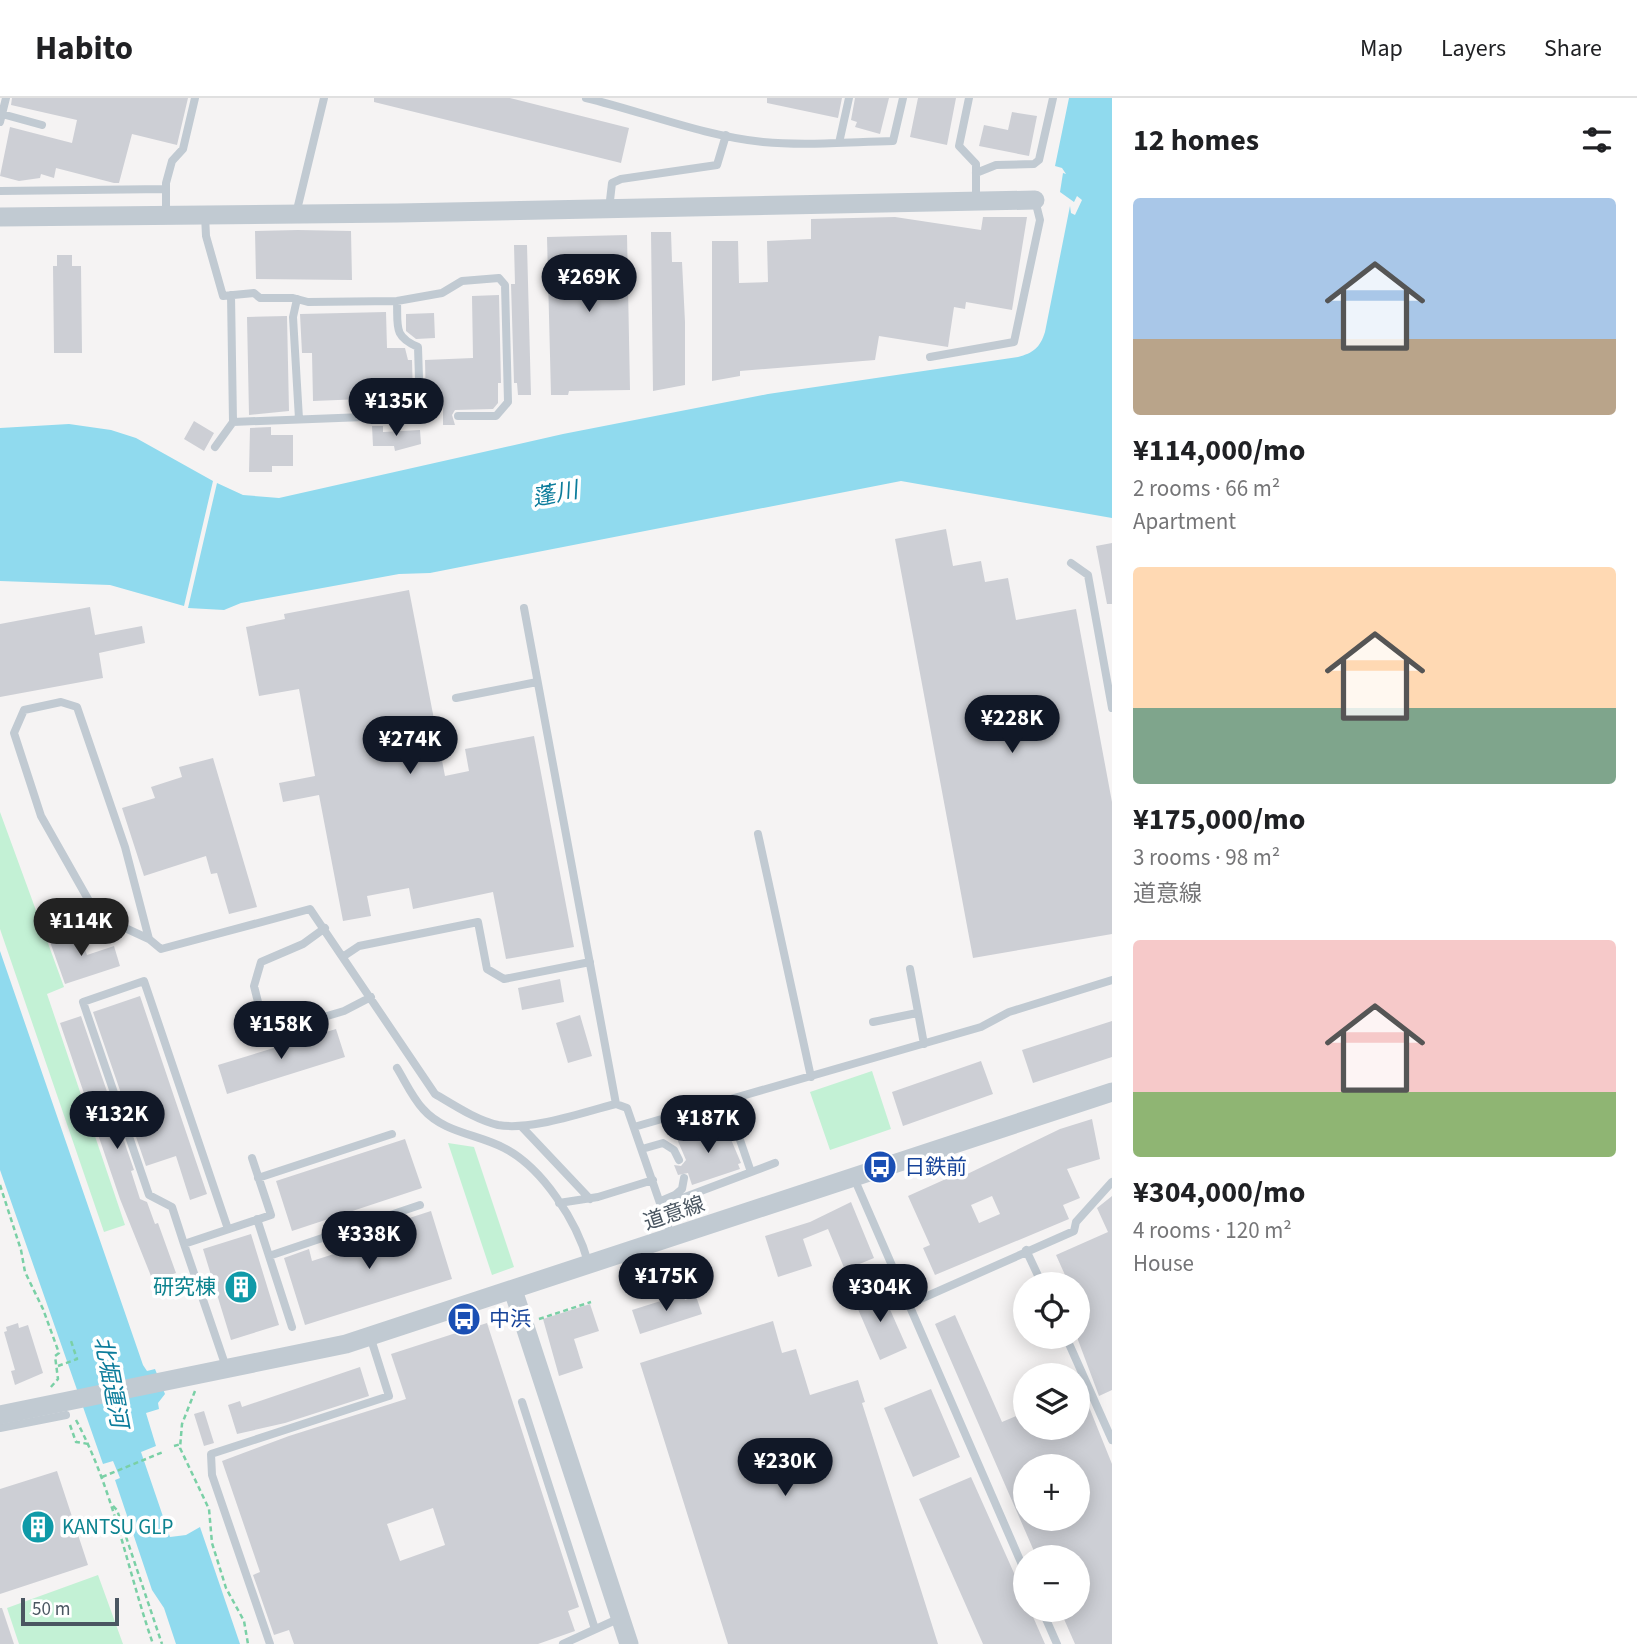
<!DOCTYPE html>
<html lang="en">
<head>
<meta charset="utf-8">
<style>
  body { margin:0; font-family:"Source Sans 3","Noto Sans JP",sans-serif; background:#f6f6f6; color:#202124; height:100vh; display:flex; flex-direction:column; font-size:26px; white-space:nowrap }
  * { box-sizing:border-box; margin:0 }
  p { font-size:23px; color:#757577 }
  .icon { flex:none; width:38px; height:38px; fill:none; stroke:currentColor; stroke-width:2; stroke-linecap:round; stroke-linejoin:round }
  .map { position:relative; flex:1; overflow:hidden }
  .drawer { display:flex; flex-direction:column; background:#fff; width:525px }
  .drawer>* { flex:none }
  .fabs { position:absolute; left:1013px; top:1174px; display:grid; gap:14px }
  .fabs a { display:grid; place-items:center; width:77px; height:77px; border-radius:50%; background:#fff; box-shadow:0 4px 18px #0003; font-size:35px }
  .scale { position:absolute; left:21px; bottom:18px; width:98px; box-sizing:border-box; padding-left:7px; border:4px solid #4a5661; border-top:0; font-size:19px; line-height:24px; white-space:nowrap; color:#4a5661; -webkit-text-stroke:5px #fff; paint-order:stroke }
  .price { position:absolute; translate:-50% -60px; padding:0 16px; border-radius:24px; background:#111827; color:#fff; font-size:23px; line-height:46px; filter:drop-shadow(0 2px 4px #0008) }
  .price::after { content:''; position:absolute; left:50%; top:42px; width:21px; height:16px; margin-left:-10px; background:inherit; clip-path:polygon(0 0,100% 0,50% 100%) }
  .price.selected { background:#222; color:#fff }
  ul { padding:0; list-style:none }
  li { display:grid; align-content:center; gap:14px; height:371px; padding:0 21px }
  li span { display:grid; place-items:center; height:217px; border-radius:7px; color:#555 }
  li>.icon { margin-inline-start:auto }
  span .icon { width:126px; height:126px; fill:#fffc; stroke-width:1 }
  li b { font-size:30px }
  h2 { display:flex; justify-content:space-between; align-items:center; height:84px; padding:0 21px; font-size:30px }
  header { display:flex; align-items:center; gap:42px; box-sizing:border-box; height:98px; padding:0 35px; background:#fff; border-bottom:2px solid #e0e0e0 }
  header strong { font-size:33px }
  nav { display:flex; gap:38px; margin-inline-start:auto; font-size:24px }
  main { display:flex; flex:1; min-height:0 }
  .map>svg:first-child { display:block }
  .green { fill:#c3f1d5 }
  .water { fill:#90daee }
  .building { fill:#cdcfd5; fill-rule:evenodd }
  .lines { fill:none; stroke-linecap:round; stroke-linejoin:round }
  .path { stroke:#7ad0a6; stroke-width:2.5; stroke-dasharray:5 3.5; stroke-linecap:butt }
  .service { stroke:#c1cad2; stroke-width:8 }
  .tertiary { stroke:#c1cad2; stroke-width:19 }
  .labels { text-anchor:middle; dominant-baseline:central; stroke-width:7; stroke-linejoin:round; paint-order:stroke }
  .transit-label { font-size:21px; fill:#164399; stroke:#fff; text-anchor:start }
  .street-label { font-size:21px; fill:#4a5661; stroke:#fff }
  .culture-label { font-size:21px; fill:#0d838f; stroke:#fff; text-anchor:end }
  .water-label { font-size:23px; font-style:italic; fill:#0c7c9b; stroke:#fff }
</style>
</head>
<body>
<header>
<strong>Habito</strong>
<nav><a>Map</a><a>Layers</a><a>Share</a></nav>
</header>
<main>
<div class="map">
<svg width="1112" height="1546" viewBox="0 0 1112 1546">
  <rect width="100%" height="100%" fill="#f5f3f3"/>
  <path class="green" d="M0,714L64,889L47,896L125,1127L104,1134L0,831Z
    M872,973L891,1031L830,1052L810,994Z
    M448,1045L474,1049L514,1169L492,1177Z
    M98,1477L123,1546H19L7,1510Z"/>
  <path class="water" d="M1069,0H1112V420L901,383L430,475L399,476L241,505L224,512L188,510L217,385L243,397L279,400L563,336L768,296L1018,259C1033,255 1040,250 1045,234L1070,108L1071,115L1075,117L1082,102L1077,98L1074,104L1060,94L1063,75L1066,76L1062,70L1055,68Z
    M69,326L111,332L136,340L213,383L184,508L110,487L0,483V330Z
    M0,853L143,1267L147,1273L155,1271L165,1296L158,1305L159,1311L146,1315L156,1348L141,1354L170,1439L186,1437L200,1429L240,1546H176L164,1510L152,1492L115,1382L120,1380L113,1363L103,1366L0,1072Z"/>
  <path class="building" d="M12,0H188L177,47L132,36L119,85H114L56,70L54,80L41,76L40,80L19,83L0,78L10,29L72,45L77,22L11,7Z
    M374,0H510L629,30L621,65L374,4Z
    M767,0H842L838,20L767,5Z
    M855,0H889L880,36L855,29L857,24L851,22Z
    M918,0H956L947,47L910,39Z
    M1012,14L1037,18L1029,58L979,48L984,27L1008,32Z
    M895,119L981,132L983,119H1027L1012,212L966,204L965,211L954,209L948,249L879,238L875,262L740,273V278L712,283V143H738L739,185L768,184L767,143L811,141V121Z
    M298,132L351,133L352,182L256,181L255,133Z
    M651,134H671L672,164H682L685,224V287L653,293Z
    M627,137L630,292L569,293L568,297H551L547,139Z
    M514,147H527L531,297H518L517,285H514L511,186H515Z
    M57,157H72V168H81L82,255H54L53,168H57Z
    M499,197L501,285H498V305L493,311L455,312L452,317L455,327H443V306L426,307L425,262L473,260L472,198Z
    M386,214L387,250H405L408,262H412L413,299L313,303L312,255H302L300,216Z
    M434,215L435,240L416,241L406,233V216Z
    M287,218L289,313L249,317L247,219Z
    M194,323L214,335L204,353L184,341Z
    M372,328H383V334L420,332L421,346L395,353L394,348H373Z
    M271,329V337H293V368H272V374H249L250,330Z
    M946,431L953,468L981,463L985,484L1008,480L1016,522L1076,511L1112,704V836L973,860L895,441Z
    M1112,445V506H1107L1096,448Z
    M409,492L445,678L469,673L465,651L534,638L574,849L506,861L493,794L413,811L409,790L367,798L371,818L343,823L319,697L283,704L279,685L315,678L299,591L259,598L246,529L285,521L284,516Z
    M90,509L95,537L142,528L145,545L99,555L103,580L0,599V526Z
    M213,660L257,809L229,816L217,775L211,776L206,758L144,778L122,710L155,700L151,689L182,679L179,669Z
    M78,831L87,857L114,848L120,868L65,886L49,841Z
    M560,881L564,904L522,912L518,890Z
    M140,898L207,1096L190,1102L176,1058L146,1068L93,914Z
    M580,917L592,958L568,965L556,925Z
    M81,918L134,1072L131,1073L140,1101L147,1104L155,1126L158,1125L176,1175L153,1183L120,1101L60,925Z
    M1112,923V959L1033,985L1022,952Z
    M336,931L345,959L227,996L218,967Z
    M981,963L993,996L903,1028L892,994Z
    M1092,1021L1100,1061L1067,1071L1080,1100L1063,1107L1069,1121L935,1177L923,1150L930,1147L908,1098L957,1076L959,1080L1060,1031ZM992,1098L1000,1116L979,1125L971,1107Z
    M724,1025L741,1065L738,1066L740,1071L692,1087L688,1075L678,1077L674,1067L681,1068L686,1062L677,1041Z
    M405,1041L422,1090L292,1133L276,1083Z
    M1112,1098V1292L1099,1298L1078,1242V1186H1048V1184L1065,1177L1056,1157L1108,1134L1097,1110Z
    M851,1104L874,1160L845,1172L828,1131L803,1141L812,1168L778,1179L765,1138L810,1124Z
    M431,1113L452,1181L305,1227L284,1160L309,1151L312,1163L406,1133L403,1122Z
    M251,1136L279,1227L231,1242L203,1151Z
    M881,1191L907,1250L880,1262L854,1202Z
    M683,1196L685,1202L696,1198L702,1216L640,1236L632,1212Z
    M590,1206L599,1233L574,1241L583,1270L559,1278L543,1221Z
    M955,1217L1002,1324L1026,1314V1330H1078V1289H1081L1112,1366V1546H1075L1060,1512H1078V1460H1037L935,1226ZM1026,1368H1078V1421H1026Z
    M773,1223L782,1255L796,1251L810,1297L858,1282L865,1304L862,1305L938,1546H728L640,1265Z
    M18,1225L19,1230L28,1227L43,1275L15,1287L11,1273L15,1272L4,1234L7,1233L6,1229Z
    M487,1225L579,1509L568,1513L575,1533L538,1546H294L289,1532L274,1537L253,1477L260,1474L222,1363L289,1338L406,1301L391,1256ZM433,1410L445,1447L400,1463L387,1426Z
    M360,1269L369,1298L285,1325L237,1336L228,1307L240,1303L242,1309Z
    M931,1291L960,1359L913,1379L884,1310Z
    M204,1313L214,1345L204,1348L194,1316Z
    M57,1373L88,1467L0,1496V1391Z
    M971,1379L1026,1502V1512H1030L1045,1546H983L919,1401Z
    M0,1510H2L14,1546H0Z"/>
  <g class="lines">
    <path class="path" d="M0,1087L21,1152L25,1174L43,1211L59,1255L55,1258L58,1281L50,1290
      M539,1221L591,1204
      M58,1268L77,1261L71,1243
      M195,1293L182,1326L180,1350L209,1411L212,1445L226,1490L244,1523L248,1546
      M76,1322C114,1393 127,1471 153,1546
      M70,1327L76,1344L89,1346
      M174,1348L181,1346
      M102,1379L163,1354
      M113,1408L117,1412L162,1546"/>
    <path class="service" d="M586,0C644,14 704,38 763,44C806,48 850,44 893,43L903,0
      M969,0L959,48L976,66V104
      M2,16L42,27
      M0,24L6,0
      M839,45L849,0
      M976,75L996,67L1034,66L1039,62L1053,0
      M0,93L166,91
      M609,111L612,85L621,81L717,67L726,37
      M296,116L324,0
      M166,117V85L172,63L183,51L195,0
      M205,117L206,138L223,198L254,195L260,200H293L308,204L397,203L442,195L462,183L499,180L505,187L508,304L496,318H458
      M297,201L293,219L299,321
      M930,259L1014,244L1040,122L1035,102
      M233,324L416,317L420,313L418,249C393,238 398,229 397,203
      M215,349L233,324L231,197
      M1071,465L1088,477L1112,610
      M524,510L616,1006
      M456,600L537,584
      M758,736L811,979
      M325,830L303,846L261,864L254,888L266,936L344,913L371,899
      M149,841L97,817L41,718L14,635L24,612L61,604L77,609L125,749L149,841L161,851L310,811L435,996C454,1007 476,1022 498,1027C531,1033 583,1014 616,1006L627,1010L671,1137
      M344,858L359,848L478,824L487,871L504,881L590,864
      M910,871L924,946
      M873,924L917,915
      M397,970C405,983 412,999 423,1011C444,1035 478,1036 504,1050C543,1070 577,1124 588,1164
      M727,1004L751,1074
      M521,1028L590,1101
      M634,1029L981,929L1009,914L1112,882
      M642,1051L663,1045L674,1052L679,1062
      M258,1080L392,1036
      M854,1080L1026,1476
      M675,1097L682,1091L684,1080
      M661,1103L675,1097L677,1102L775,1065
      M559,1105L598,1099L653,1082
      M257,1121L292,1229
      M184,1146L172,1109L149,1097L83,904L144,883L228,1131
      M1026,1152L1042,1186
      M269,1158L420,1107
      M907,1207L1074,1133L1076,1124L1112,1084
      M1066,1239L1112,1342
      M226,1269L184,1146L271,1117L252,1060
      M522,1304L595,1531
      M0,1330L66,1317
      M1042,1512L1057,1546
      M270,1546L212,1377L211,1356L389,1298L370,1238
      M563,1546L620,1520"/>
    <path class="tertiary" d="M0,119L398,115L1035,102
      M513,1192L629,1546
      M0,1317L346,1246L1112,994"/>
  </g>
  <defs>
    <symbol id="bus-disc" viewBox="-11 -11 22 22"><circle r="9.5" fill="#1a4fb4" stroke="#fff"/><path d="M-5-6H5V4H4V6H2V4H-2V6H-4V4H-5ZM-3.5-4V0h7V-4ZM-3.5 1.2v1.5H-2V1.2ZM2 1.2v1.5H3.5V1.2Z" fill="#fff"/></symbol>
    <symbol id="building-disc" viewBox="-11 -11 22 22"><circle r="9.5" fill="#0f9aa8" stroke="#fff"/><path d="M-4-6H4V6H1V3H-1V6H-4ZM-2.5-4.3h1.7v1.8h-1.7ZM.8-4.3h1.7v1.8H.8ZM-2.5-1h1.7V.8h-1.7ZM.8-1h1.7V.8H.8Z" fill="#fff"/></symbol>
  </defs>
  <g fill-rule="evenodd">
    <use href="#bus-disc" x="861" y="1050" width="38" height="38"/>
    <use href="#building-disc" x="222" y="1170" width="38" height="38"/>
    <use href="#bus-disc" x="445" y="1202" width="38" height="38"/>
    <use href="#building-disc" x="19" y="1410" width="38" height="38"/>
  </g>
  <g class="labels">
    <g class="transit-label">
      <text x="904" y="1069">日鉄前</text>
      <text x="489" y="1221">中浜</text>
    </g>
    <g class="street-label">
      <text transform="translate(674 1115) rotate(-19)">道意線</text>
    </g>
    <g class="culture-label">
      <text x="216" y="1189">研究棟</text>
      <text x="62" y="1429" text-anchor="start">KANTSU GLP</text>
    </g>
    <g class="water-label">
      <text transform="translate(555 396) rotate(-11)">蓬川</text>
      <text transform="translate(111 1284) rotate(79)">北堀運河</text>
    </g>
  </g>
</svg>
<div class="fabs">
<a><svg class="icon" aria-label="locate" viewBox="0 0 24 24"><circle cx="12" cy="12" r="6"/><path d="M12 2v4M12 18v4M2 12h4M18 12h4"/></svg></a>
<a><svg class="icon" aria-label="layers" viewBox="0 0 24 24"><path d="M12 4l9 5-9 5-9-5zM3 14l9 5 9-5"/></svg></a>
<a>+</a>
<a>−</a>
</div>
<div class="scale">50 m</div>
<b class="price" style="left:589px;top:216px">¥269K</b>
<b class="price" style="left:396px;top:340px">¥135K</b>
<b class="price" style="left:1012px;top:657px">¥228K</b>
<b class="price" style="left:410px;top:678px">¥274K</b>
<b class="price selected" style="left:81px;top:860px">¥114K</b>
<b class="price" style="left:281px;top:963px">¥158K</b>
<b class="price" style="left:117px;top:1053px">¥132K</b>
<b class="price" style="left:708px;top:1057px">¥187K</b>
<b class="price" style="left:369px;top:1173px">¥338K</b>
<b class="price" style="left:666px;top:1215px">¥175K</b>
<b class="price" style="left:880px;top:1226px">¥304K</b>
<b class="price" style="left:785px;top:1400px">¥230K</b>
</div>
<section class="drawer">
<h2>12 homes<svg class="icon" aria-label="filters" viewBox="0 0 24 24"><path d="M4 7h16M4 17h16"/><circle cx="9" cy="7" r="2"/><circle cx="15" cy="17" r="2"/></svg></h2>
<ul>
<li><span style="background:linear-gradient(#a9c7e8 65%,#b9a48a 0)"><svg class="icon" aria-label="home" viewBox="0 0 24 24"><path d="M3 11l9-7 9 7M6 9v11h12V9"/></svg></span><div><b>¥114,000/mo</b><p>2 rooms · 66 m²</p><p>Apartment</p></div></li>
<li><span style="background:linear-gradient(#ffd9b3 65%,#7fa58c 0)"><svg class="icon" aria-label="home" viewBox="0 0 24 24"><path d="M3 11l9-7 9 7M6 9v11h12V9"/></svg></span><div><b>¥175,000/mo</b><p>3 rooms · 98 m²</p><p>道意線</p></div></li>
<li><span style="background:linear-gradient(#f6c9c9 70%,#8fb573 0)"><svg class="icon" aria-label="home" viewBox="0 0 24 24"><path d="M3 11l9-7 9 7M6 9v11h12V9"/></svg></span><div><b>¥304,000/mo</b><p>4 rooms · 120 m²</p><p>House</p></div></li>
</ul>
</section>
</main>
</body>
</html>
